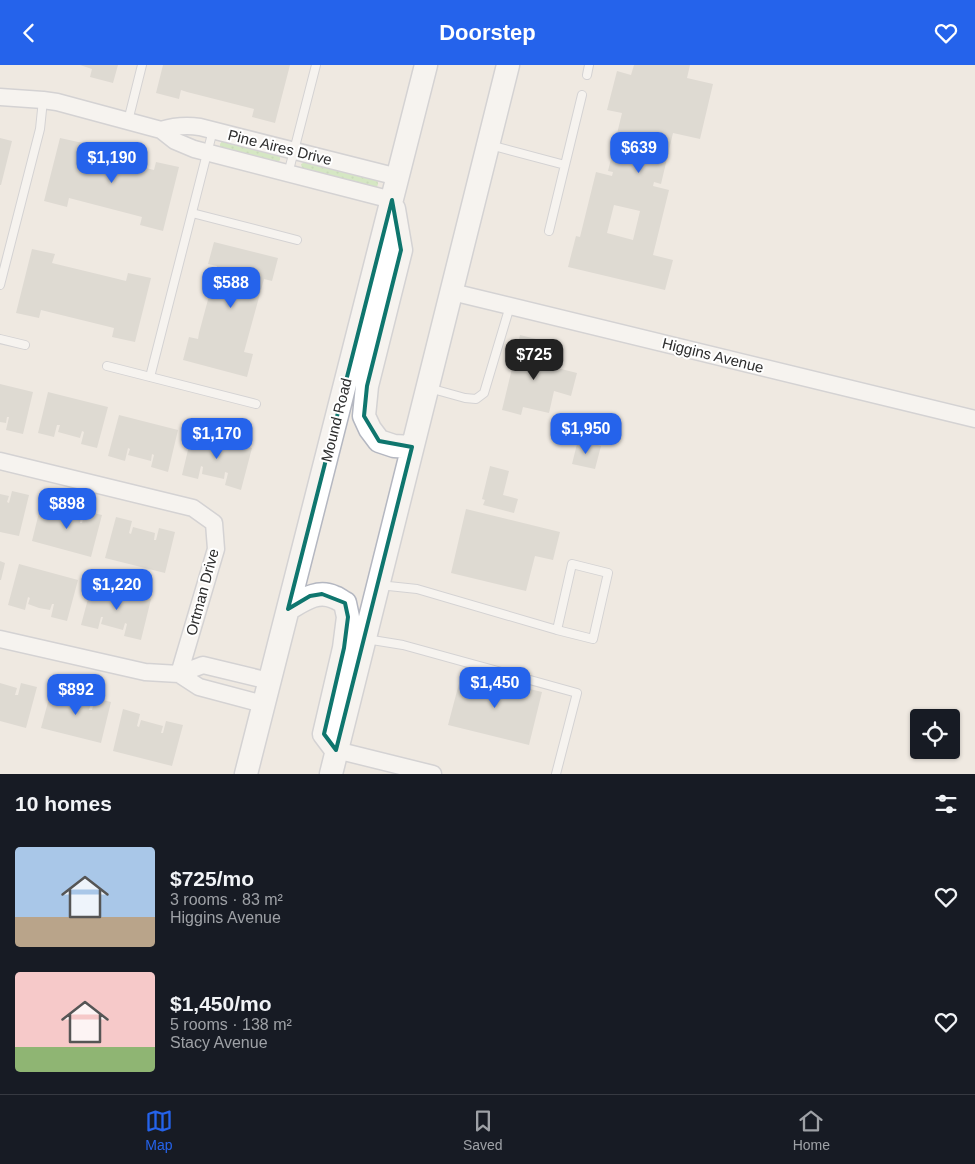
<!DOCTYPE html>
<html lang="en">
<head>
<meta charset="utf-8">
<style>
  body { margin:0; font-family:Helvetica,sans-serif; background:#20242c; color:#f1f3f6; height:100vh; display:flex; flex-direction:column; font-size:19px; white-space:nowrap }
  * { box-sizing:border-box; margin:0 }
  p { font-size:16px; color:#9ea1a6 }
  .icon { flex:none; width:28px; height:28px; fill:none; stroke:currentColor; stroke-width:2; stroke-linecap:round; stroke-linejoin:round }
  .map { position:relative; height:709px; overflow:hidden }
  .details { display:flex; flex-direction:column; background:#171b24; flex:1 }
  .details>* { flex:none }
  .buttons { position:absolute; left:910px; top:644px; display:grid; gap:10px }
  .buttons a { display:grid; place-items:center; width:50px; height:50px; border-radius:5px; background:#171b24; box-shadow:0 1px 4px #0004; font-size:25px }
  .price { position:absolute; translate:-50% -42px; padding:0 11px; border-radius:10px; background:#2563eb; color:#fff; font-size:16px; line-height:32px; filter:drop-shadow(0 1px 2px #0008) }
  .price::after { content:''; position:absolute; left:50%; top:30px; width:15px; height:11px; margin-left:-8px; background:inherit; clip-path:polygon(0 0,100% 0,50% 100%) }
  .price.selected { background:#222; color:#fff }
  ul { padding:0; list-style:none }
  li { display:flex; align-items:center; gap:15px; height:125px; padding:0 15px }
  li span { display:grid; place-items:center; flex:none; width:140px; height:100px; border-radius:5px; color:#555 }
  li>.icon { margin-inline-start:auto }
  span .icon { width:60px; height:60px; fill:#fffc; stroke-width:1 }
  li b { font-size:21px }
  h2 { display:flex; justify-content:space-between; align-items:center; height:60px; padding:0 15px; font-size:21px }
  header { display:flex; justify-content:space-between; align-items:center; height:65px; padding:0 15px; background:#2563eb; color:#fff; font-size:22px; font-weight:800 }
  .tabs { display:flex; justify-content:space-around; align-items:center; height:70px; border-top:1px solid #363941; background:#171b24; font-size:14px; color:#9ea1a6 }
  .tabs a { display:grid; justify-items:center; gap:2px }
  .tabs .selected { color:#2563eb }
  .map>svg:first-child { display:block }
  .grass { fill:url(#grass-dots) }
  .building { fill:#cbc7bf; fill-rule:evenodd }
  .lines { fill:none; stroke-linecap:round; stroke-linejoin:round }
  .service-casing { stroke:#b4b7c1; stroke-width:10 }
  .minor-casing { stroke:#b4b7c1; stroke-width:19 }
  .secondary-casing { stroke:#b4b7c1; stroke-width:25 }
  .service { stroke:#fff; stroke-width:8 }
  .minor { stroke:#fff; stroke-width:16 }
  .secondary { stroke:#fff; stroke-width:22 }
  .marked { fill:none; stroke:#0f766e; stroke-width:4; stroke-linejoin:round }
  .labels { text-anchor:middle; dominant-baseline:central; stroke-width:4; stroke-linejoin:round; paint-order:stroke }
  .street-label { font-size:15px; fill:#2e2e2e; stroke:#fff }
</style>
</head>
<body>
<header><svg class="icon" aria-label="back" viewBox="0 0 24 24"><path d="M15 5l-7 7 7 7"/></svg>Doorstep<svg class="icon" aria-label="heart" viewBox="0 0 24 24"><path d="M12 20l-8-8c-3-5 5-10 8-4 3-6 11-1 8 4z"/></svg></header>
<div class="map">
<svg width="975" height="709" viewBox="0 0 975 709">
  <defs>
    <pattern id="grass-dots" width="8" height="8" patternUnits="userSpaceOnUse" patternTransform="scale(1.25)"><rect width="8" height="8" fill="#b6e59e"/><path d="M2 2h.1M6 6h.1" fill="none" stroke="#9dc588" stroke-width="1.8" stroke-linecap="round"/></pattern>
  </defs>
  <rect width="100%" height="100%" fill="#efe9e1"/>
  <path class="grass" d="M226,75L277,88L280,91V95L278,97L275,98L220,83V79L222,76Z
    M307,96L377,113L378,119L377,122L374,123L305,106L302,103L301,99Z"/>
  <path class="building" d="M80,0H118L113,18L90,12L92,4Z
    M163,0H290L275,58L252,52L254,44L187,27L181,25L179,34L156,28Z
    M634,0H690L687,13L713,19L700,74L673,68L661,119L654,117L653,121L669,125L653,190L673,195L665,225L568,202L576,171L580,172L596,107L612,111L613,107L608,106L622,48L607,45L617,6L631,10ZM614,140L640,146L633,175L607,168Z
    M0,73L12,76L1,120H0Z
    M60,73L83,78L81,87L154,105L156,97L179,102L163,166L140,160L142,152L69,133L67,142L44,136Z
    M214,177L278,193L272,216L264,214L244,287L253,289L247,312L183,295L189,272L198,274L199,268L217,201L208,199Z
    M32,184L55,189L52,198L114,213L126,216L128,208L151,213L135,277L112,272L114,263L53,248L41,245L39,253L16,248Z
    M520,270L540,275L534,297L577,308L571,331L554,326L549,348L523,342L521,350L502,345Z
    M0,319L33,327L23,369L6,365L9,352H7L6,358L0,357Z
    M48,327L108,342L97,383L81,379L84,367L82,366L80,373L58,367L60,360H57L54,372L38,368Z
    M119,350L178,365L168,407L151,402L154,390L152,389L151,396L128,390L130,384L128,383L125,396L108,391Z
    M192,368L252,383L241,425L225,420L228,408L225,407L224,414L202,409L203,402L201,401L198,414L182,410Z
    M578,375L601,381L595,404L572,399Z
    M490,401L509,406L503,430L518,434L514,448L483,440L485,435L482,434Z
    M12,426L29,430L19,471L0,467V429L9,431L7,437L9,438Z
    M42,435L59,439L55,452H58L59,445L81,451L80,458H82L85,446L102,450L91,492L32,476Z
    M466,444L560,467L553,495L535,491L526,526L451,508Z
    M116,452L132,456L129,468L131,469L133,462L155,468L154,475H156L159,463L175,467L165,508L105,493Z
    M0,496L5,498L1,515H0Z
    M19,499L78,515L67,556L51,552L54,539H52L50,545L39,543L28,539L30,533L28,532L25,545L8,540Z
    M92,519L151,534L141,575L124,571L127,559L125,558L123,565L101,559L103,552H101L98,564L81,560Z
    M462,607L542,627L529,680L448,660Z
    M0,618L17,623L15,630H18L21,618L37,622L26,663L0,656Z
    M52,622L68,626L65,638L67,639L69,632L91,638L89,645H92L95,633L111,637L101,678L41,663Z
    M123,644L140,649L137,661L139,662L141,655L163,661L161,668H163L166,656L183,660L172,701L113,686Z"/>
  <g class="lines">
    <defs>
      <path id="service" d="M587,10L589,0
        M128,56L142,0
        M490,80L565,100
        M288,109L316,0
        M192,148L297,175
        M549,166L582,30
        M0,220L40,64L43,35
        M0,274L25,280
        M107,301L256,339
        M150,312L213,65
        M429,323L465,333L476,334L484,328L510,241
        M379,520L417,524L557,565L593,574L608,508L572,499L557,565
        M366,574L403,580L577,628L556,709"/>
      <path id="minor" d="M0,32L43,35L57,37L161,65L175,76L194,84L392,135
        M161,65C174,61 186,60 200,62L398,112
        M452,227L975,354
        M0,396L193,443L214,458L216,484L179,609
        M0,574L145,607L179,609L203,600L269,616
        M179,609L199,622L263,639
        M336,685L433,709"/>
      <path id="secondary" d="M394,144L401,185L367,321L364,351L370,364L379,376L394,381L412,382
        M288,544C302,536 317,524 334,532C338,533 341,536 345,538L348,552L344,583L324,669L336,685
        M246,709L426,0
        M331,709L508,0"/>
    </defs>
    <use href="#service" class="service-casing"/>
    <use href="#minor" class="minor-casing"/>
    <use href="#secondary" class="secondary-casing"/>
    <use href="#service" class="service"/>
    <use href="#minor" class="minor"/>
    <use href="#secondary" class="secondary"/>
  </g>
  <path d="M0 0H975V709H0ZM392,135L401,185L367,321L364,351L379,376L412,382L336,685L324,669L344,583L348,552L345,538L322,529L310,531L288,544Z" fill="#efe9e1" fill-opacity=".55" fill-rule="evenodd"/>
  <path class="marked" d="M392,135L401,185L367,321L364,351L379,376L412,382L336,685L324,669L344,583L348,552L345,538L322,529L310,531L288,544Z"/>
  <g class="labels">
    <g class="street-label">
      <text transform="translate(280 82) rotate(14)">Pine Aires Drive</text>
      <text transform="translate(713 290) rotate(14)">Higgins Avenue</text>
      <text transform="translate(336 355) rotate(-76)">Mound Road</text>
      <text transform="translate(202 527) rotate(-75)">Ortman Drive</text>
    </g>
  </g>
</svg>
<div class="buttons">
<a><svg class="icon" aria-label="locate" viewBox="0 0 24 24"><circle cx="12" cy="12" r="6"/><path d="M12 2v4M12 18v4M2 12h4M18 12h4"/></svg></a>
</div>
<b class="price" style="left:639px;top:109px">$639</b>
<b class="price" style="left:112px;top:119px">$1,190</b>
<b class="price" style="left:231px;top:244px">$588</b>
<b class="price selected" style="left:534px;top:316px">$725</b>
<b class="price" style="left:586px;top:390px">$1,950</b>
<b class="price" style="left:217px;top:395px">$1,170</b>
<b class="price" style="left:67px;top:465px">$898</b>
<b class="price" style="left:117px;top:546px">$1,220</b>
<b class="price" style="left:495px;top:644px">$1,450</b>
<b class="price" style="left:76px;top:651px">$892</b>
</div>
<section class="details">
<h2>10 homes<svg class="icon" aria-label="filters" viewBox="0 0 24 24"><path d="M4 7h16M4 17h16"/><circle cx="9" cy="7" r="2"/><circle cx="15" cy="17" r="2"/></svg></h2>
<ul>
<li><span style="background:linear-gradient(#a9c7e8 70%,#b9a48a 0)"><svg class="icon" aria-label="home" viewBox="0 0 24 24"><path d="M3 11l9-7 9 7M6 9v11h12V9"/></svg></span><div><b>$725/mo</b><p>3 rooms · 83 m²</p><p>Higgins Avenue</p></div><svg class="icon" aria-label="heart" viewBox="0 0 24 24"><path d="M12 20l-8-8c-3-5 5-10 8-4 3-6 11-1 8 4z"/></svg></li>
<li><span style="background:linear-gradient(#f6c9c9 75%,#8fb573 0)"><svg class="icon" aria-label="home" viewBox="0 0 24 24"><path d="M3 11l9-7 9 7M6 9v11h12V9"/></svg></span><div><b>$1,450/mo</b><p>5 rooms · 138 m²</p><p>Stacy Avenue</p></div><svg class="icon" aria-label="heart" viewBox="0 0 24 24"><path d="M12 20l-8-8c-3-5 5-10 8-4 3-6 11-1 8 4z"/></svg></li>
</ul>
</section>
<nav class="tabs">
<a class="selected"><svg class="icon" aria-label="map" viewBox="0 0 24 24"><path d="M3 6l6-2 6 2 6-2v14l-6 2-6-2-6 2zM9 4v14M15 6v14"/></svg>Map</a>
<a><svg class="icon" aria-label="saved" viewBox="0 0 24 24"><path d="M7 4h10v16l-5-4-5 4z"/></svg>Saved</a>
<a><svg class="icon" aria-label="home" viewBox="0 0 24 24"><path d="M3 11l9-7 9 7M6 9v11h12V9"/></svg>Home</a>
</nav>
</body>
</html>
